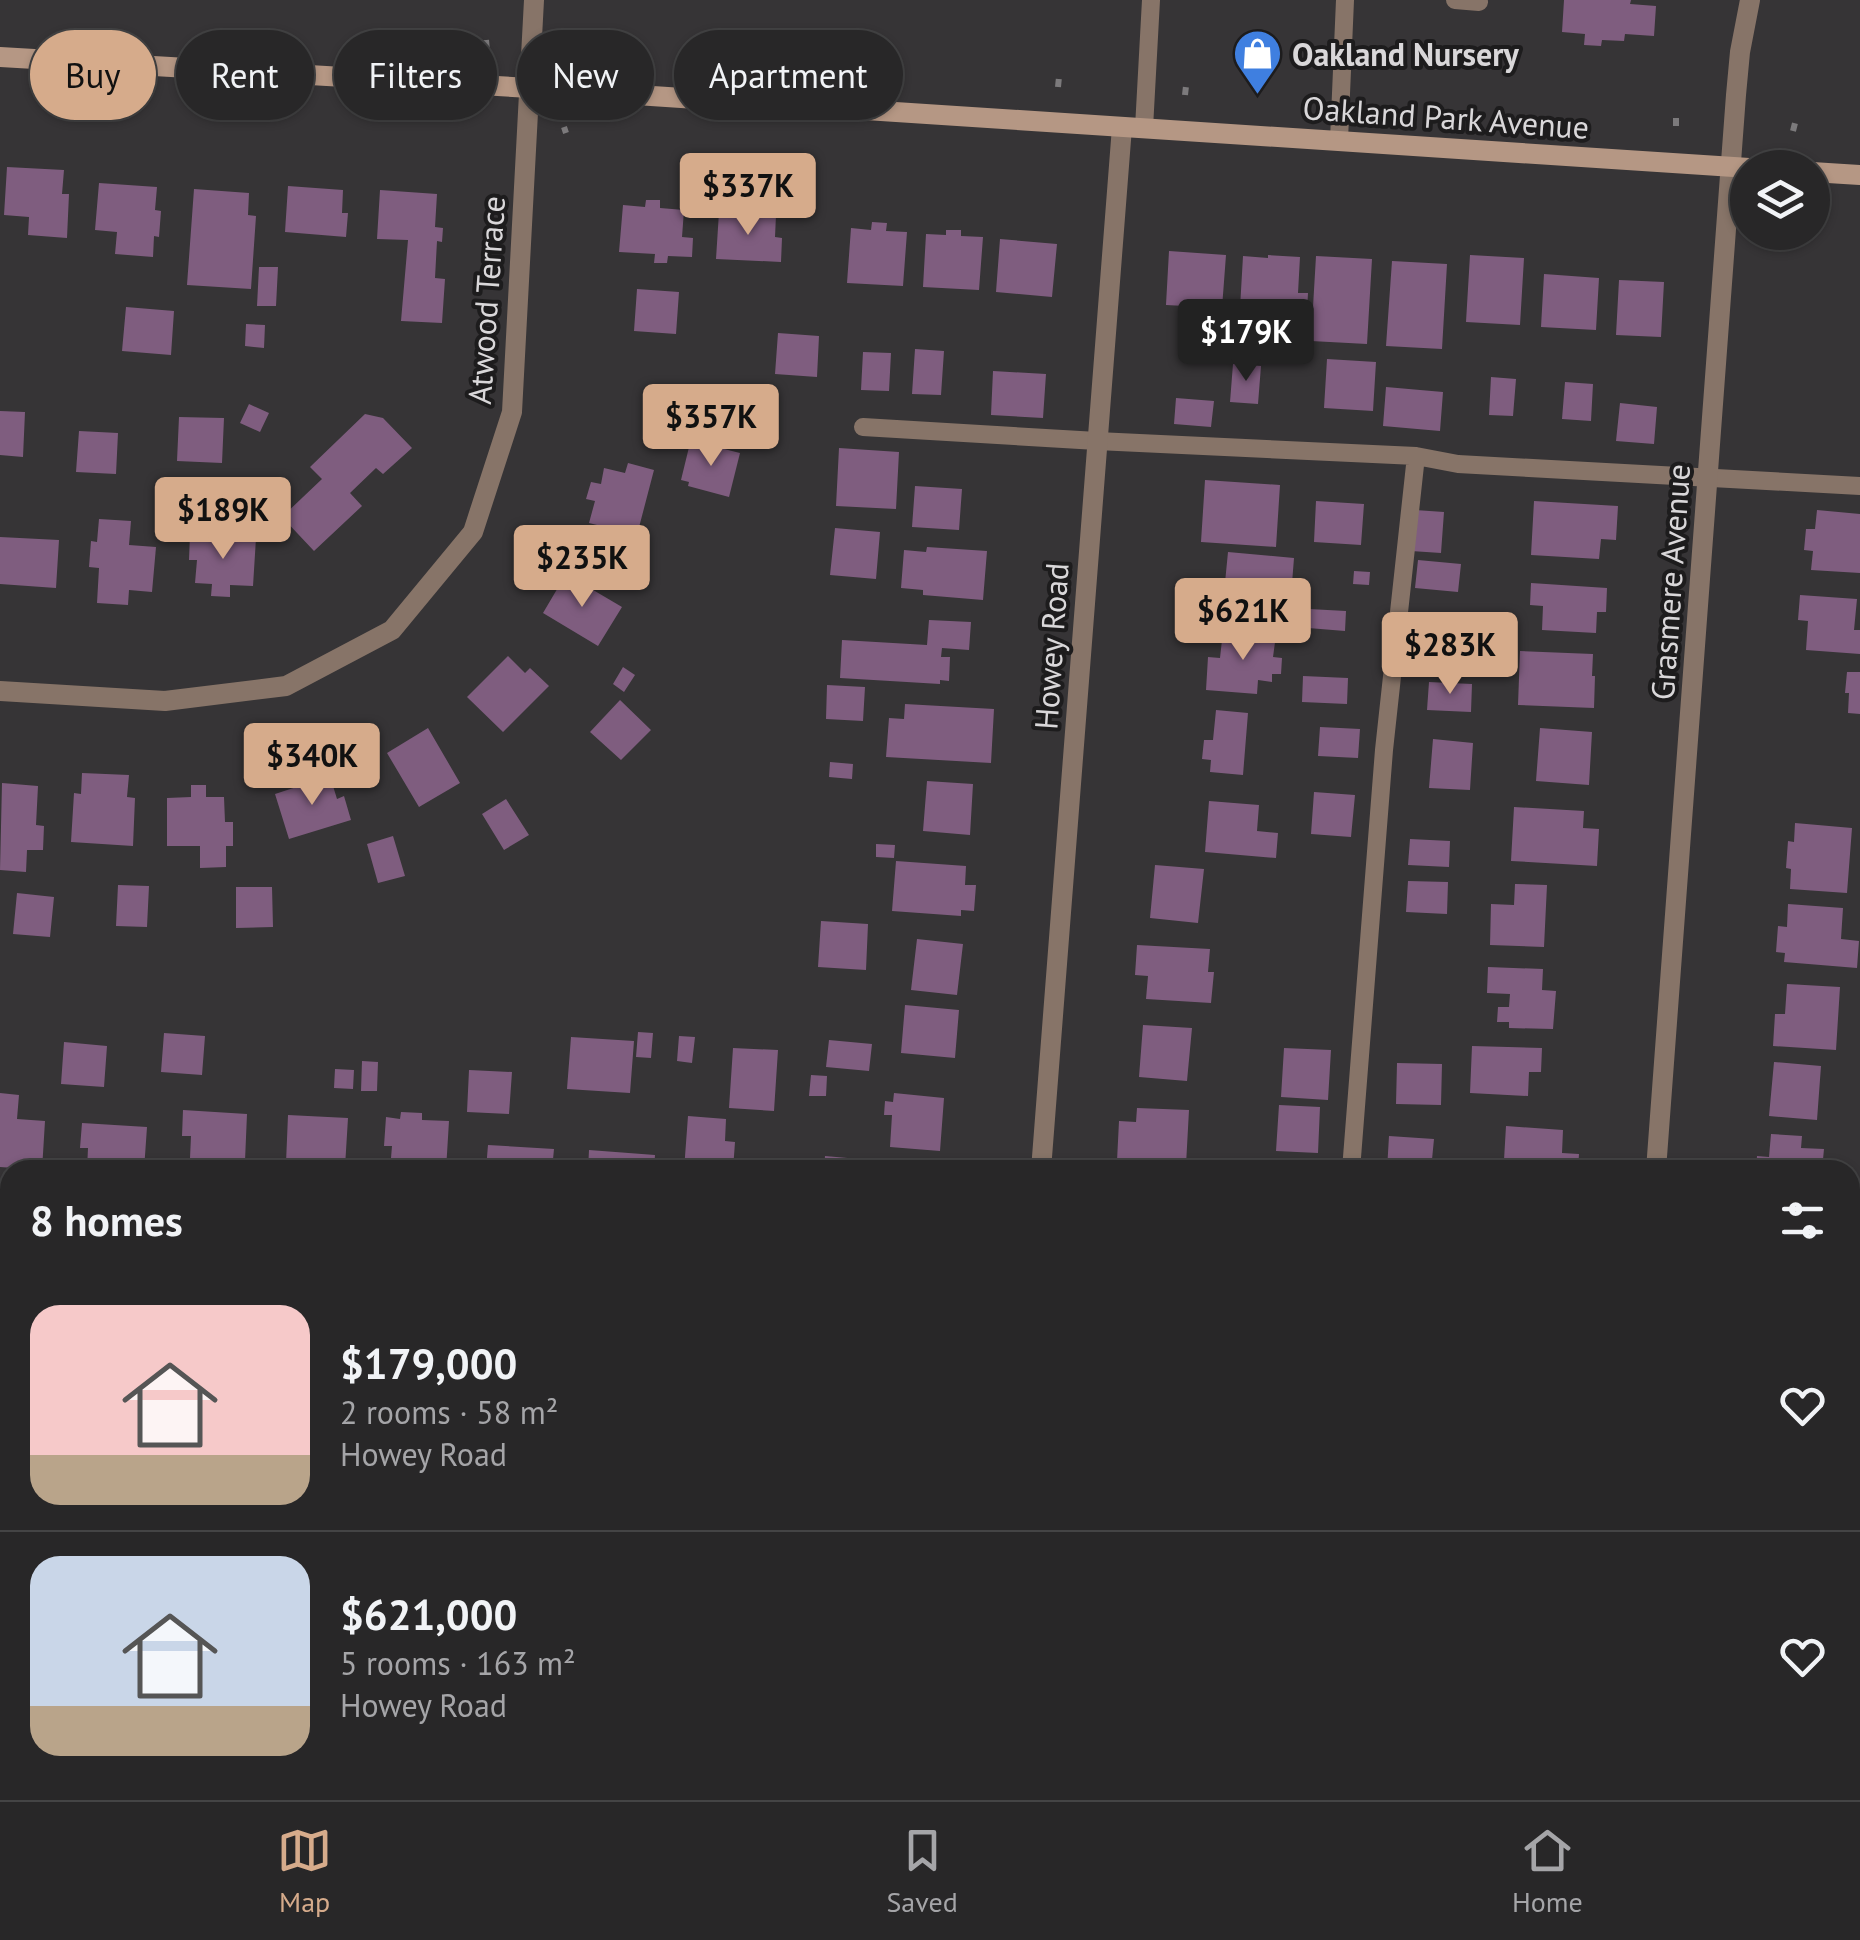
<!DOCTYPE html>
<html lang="en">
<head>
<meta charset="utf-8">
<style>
  body { margin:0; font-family:"PT Sans",sans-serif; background:#302f30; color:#f1f3f6; height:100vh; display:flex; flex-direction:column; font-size:38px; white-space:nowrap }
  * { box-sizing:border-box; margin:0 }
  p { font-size:32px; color:#a5a5a8 }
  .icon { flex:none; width:55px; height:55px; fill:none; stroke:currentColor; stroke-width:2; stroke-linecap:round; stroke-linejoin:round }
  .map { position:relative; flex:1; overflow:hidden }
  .details { position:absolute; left:0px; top:1160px; width:1860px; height:640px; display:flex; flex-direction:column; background:#282728; border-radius:30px 30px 0 0; box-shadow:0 2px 8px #0004,0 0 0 2px #444445 }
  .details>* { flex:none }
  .top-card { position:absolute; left:30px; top:30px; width:1000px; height:90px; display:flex; gap:20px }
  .tools { position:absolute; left:1730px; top:150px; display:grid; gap:20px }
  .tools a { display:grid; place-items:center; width:100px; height:100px; border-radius:50%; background:#282728; box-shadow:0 2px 8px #0004,0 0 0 2px #444445; font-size:50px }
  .price { position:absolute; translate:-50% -85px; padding:0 22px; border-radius:10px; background:#d6ab8b; color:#111; font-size:32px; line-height:65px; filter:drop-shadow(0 2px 5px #0008) }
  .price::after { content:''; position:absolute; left:50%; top:60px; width:30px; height:22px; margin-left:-15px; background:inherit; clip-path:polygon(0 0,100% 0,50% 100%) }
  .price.on { background:#222; color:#fff }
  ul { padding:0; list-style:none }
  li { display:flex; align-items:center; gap:30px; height:250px; padding:0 30px }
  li+li { border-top:2px solid #444445 }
  li span { display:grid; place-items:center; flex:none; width:280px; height:200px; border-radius:30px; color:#555 }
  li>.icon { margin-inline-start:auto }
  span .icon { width:120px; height:120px; fill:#fffc; stroke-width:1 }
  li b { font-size:42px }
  h2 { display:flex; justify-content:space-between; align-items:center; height:120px; padding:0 30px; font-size:42px }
  .pill { padding:0 35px; border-radius:45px; background:#282728; box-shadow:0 2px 8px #0004,0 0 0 2px #444445; font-size:35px; line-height:90px }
  .pill.on { background:#d6ab8b; color:#111 }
  .dock { display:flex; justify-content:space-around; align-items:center; height:140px; border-top:2px solid #444445; background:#282728; font-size:28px; color:#a5a5a8 }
  .dock a { display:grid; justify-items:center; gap:5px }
  .dock .on { color:#d6ab8b }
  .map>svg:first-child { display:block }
  .building { fill:#7f5d7f }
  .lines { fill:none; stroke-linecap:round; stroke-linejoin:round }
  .path { stroke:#7c7a7c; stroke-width:6; stroke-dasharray:8 8; stroke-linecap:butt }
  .lane { stroke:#877468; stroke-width:18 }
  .street { stroke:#877468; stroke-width:20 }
  .secondary { stroke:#b59784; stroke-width:20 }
  .labels { text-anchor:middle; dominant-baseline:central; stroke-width:8; stroke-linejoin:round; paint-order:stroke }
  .poi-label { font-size:32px; font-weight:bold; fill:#d9d7d9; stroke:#1d1c1d; text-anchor:start }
  .street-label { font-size:32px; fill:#d9d7d9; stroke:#1d1c1d }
</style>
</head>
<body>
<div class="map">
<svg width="1860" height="1800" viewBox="0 0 1860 1800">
  <rect width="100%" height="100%" fill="#363436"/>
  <path class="building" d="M1564,0H1631L1630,4L1656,6L1654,36L1625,34L1624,41L1602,40L1601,46L1584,45L1585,34L1562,32Z
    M7,167L64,170L62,194H69L67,238L28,235L29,217L4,215Z
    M99,183L157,187L155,210L161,211L159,237L154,236L153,257L115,254L117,232L95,230Z
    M288,186L343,190L342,213H348L346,237L285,232Z
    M194,189L249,193L248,215L256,216L251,289L187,285Z
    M380,190L437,194L435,227L443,228L442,242L437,241L435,278L445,279L442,323L401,321L408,240L377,239Z
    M646,200H660V208L684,210L682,237L693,238L692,257L668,256L667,263H654L655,254L619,252L623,205L645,207Z
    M719,212L776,215L775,237L782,238L781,262L716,259Z
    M872,222L887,223L886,231L907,232L903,286L847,283L851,228L871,230Z
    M946,230H961V236L983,237L979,290L923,287L926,234L946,235Z
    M1000,239L1057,244L1052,297L996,292Z
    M1169,251L1226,255L1222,308L1166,305Z
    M1268,255L1300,257L1298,293H1308L1307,312L1240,308L1243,256L1268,258Z
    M1470,255L1524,258L1520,325L1466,322Z
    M1316,256L1372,259L1367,344L1311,341Z
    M1392,261L1447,264L1442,349L1386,346Z
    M259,267H278L276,306H257Z
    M1544,274L1599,278L1596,330L1541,327Z
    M1619,280L1664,282L1661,337L1616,335Z
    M637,289L679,292L676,334L634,331Z
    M126,307L174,311L171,355L122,351Z
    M246,324L265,325L264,348L245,346Z
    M778,333L819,336L817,377L775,374Z
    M915,349L944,351L941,395L912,394Z
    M863,352L891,353L889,391L861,390Z
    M1327,359L1376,362L1373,411L1324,408Z
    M1233,364L1261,366L1258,404L1230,402Z
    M993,371L1046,374L1043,418L991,415Z
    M1491,377L1516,379L1513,416L1489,415Z
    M1565,382L1593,384L1591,421L1562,419Z
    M1386,387L1443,392L1440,431L1383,426Z
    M1176,398L1214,401L1211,427L1174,424Z
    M1620,403L1657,407L1654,444L1616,441Z
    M249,404L269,413L260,432L240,423Z
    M0,411L25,412L23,457L0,455Z
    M365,414L383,418L412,448L383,474L376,468L350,493L362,506L314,551L282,517L322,479L310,467Z
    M179,417L224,418L222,463L177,461Z
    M79,431L118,433L116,474L76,472Z
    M690,443L699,446L700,443L740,453L729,497L688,486L689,482L681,480Z
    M839,448L899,452L896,509L836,506Z
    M628,463L654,470L637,535L589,523L595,501L586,499L591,482L601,484L604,468L625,473Z
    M1205,480L1280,485L1276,547L1201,542Z
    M915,486L962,489L959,530L912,527Z
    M1316,501L1364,504L1361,545L1314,542Z
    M1534,501L1618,506L1616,540L1601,539L1599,559L1531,555Z
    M1415,510L1444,512L1441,553L1411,551Z
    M1817,510L1860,514V573L1811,570L1813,551L1804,550L1806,529H1815Z
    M99,519L131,521L129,545L156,547L152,592L129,590L128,605L97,603L99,568L89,567L91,541L97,542Z
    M835,528L880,532L876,579L830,575Z
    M190,534L256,538L253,586L230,585V597L211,596L212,584L195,583L197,560H189Z
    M0,537L59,540L56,588L0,584Z
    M927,547L987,551L983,600L923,595V590L901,588L904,550L926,552Z
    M1228,552L1294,558L1290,609L1223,603Z
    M1418,560L1461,564L1458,592L1415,588Z
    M1354,571L1370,572L1369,585L1353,584Z
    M566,574L622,607L598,646L543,613Z
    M1531,583L1607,588L1606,612H1597L1596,633L1542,630L1543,606L1530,605Z
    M1800,595L1857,599L1854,630H1860V654L1806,650L1808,621L1798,620Z
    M1309,609L1346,611L1345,631L1308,628Z
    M929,620L971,622L969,650L942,648L941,657H950L949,681L940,680V684L840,678L842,640L927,645Z
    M1223,631L1276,635L1273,657L1282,658L1281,674H1272V682L1258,680L1257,694L1206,690L1208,657L1220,658Z
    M1520,651L1593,654L1592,676H1595L1594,708L1518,705Z
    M508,656L525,673L530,668L549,686L503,732L467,697Z
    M623,667L635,675L624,692L613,684Z
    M1847,672H1860V714L1848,713L1849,693H1845Z
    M1303,676L1348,678L1347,704L1302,702Z
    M1429,682L1472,684L1471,712L1427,710Z
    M827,685L865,687L863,721L826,719Z
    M620,700L651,730L621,760L590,732Z
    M905,704L994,709L991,763L886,757L889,718L904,719Z
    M1216,710L1248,713L1243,775L1210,772L1211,760L1202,759L1204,740H1213Z
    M1320,727L1360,729L1358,758L1318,756Z
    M428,728L460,783L419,807L387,753Z
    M1540,728L1592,732L1589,785L1536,781Z
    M1433,739L1473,743L1470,790L1429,788Z
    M830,762L853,764L852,779L829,777Z
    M82,773L129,775L127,797L135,798L133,846L71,842L74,793L81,794Z
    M330,776L337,799L344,796L351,820L289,839L275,794Z
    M927,781L973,784L970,835L923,831Z
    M2,783L38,786L36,825L44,826L43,850H27L26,872L0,870Z
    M191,785H206V797H224L225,822H233V846H226V867L200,868V846H167V798L191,797Z
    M1314,792L1355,795L1351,837L1311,834Z
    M506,799L529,835L504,850L482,814Z
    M1209,801L1259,805L1257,831L1278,833L1276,858L1205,852Z
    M1514,807L1584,811L1583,828L1599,829L1597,866L1511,861Z
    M1795,823L1852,828L1847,893L1790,889L1791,869L1786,868L1788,841L1794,842Z
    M393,836L405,876L378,883L367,844Z
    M1410,839L1450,841L1449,867L1408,865Z
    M876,844L895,845L894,858L876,857Z
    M896,861L966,866L965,885H976L974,911L961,910V916L892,911Z
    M1155,865L1204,869L1198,923L1150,918Z
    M1408,881L1448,882L1447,914L1406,912Z
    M1515,884L1547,885L1544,947L1490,945L1491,904L1514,905Z
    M118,885L149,886L147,927L116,926Z
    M236,887H272L273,927L236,928Z
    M17,893L54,897L50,937L13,934Z
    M1788,904L1843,908L1841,939L1859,941L1857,968L1784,962L1785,953L1776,952L1778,926L1787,927Z
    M821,921L868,924L866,970L818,967Z
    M917,939L963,944L957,995L911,990Z
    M1137,945L1210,949L1208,972H1214L1211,1003L1146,999L1148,976L1135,975Z
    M1488,967L1543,969L1542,990L1556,991L1553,1029L1509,1028V1022H1497L1498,1007H1509L1510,994L1487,993Z
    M1787,984L1840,987L1836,1050L1773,1046L1775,1014H1785Z
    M905,1005L959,1010L955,1058L901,1053Z
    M1143,1025L1192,1028L1187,1081L1139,1077Z
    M638,1032L653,1033L651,1058L636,1057Z
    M164,1033L205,1036L202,1075L161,1072Z
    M679,1036L695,1037L692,1063L677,1061Z
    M571,1037L634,1041L630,1093L567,1089Z
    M829,1040L872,1044L869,1071L826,1067Z
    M64,1042L107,1046L104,1087L61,1084Z
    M1472,1046L1542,1048L1541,1072H1529L1528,1096L1470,1093Z
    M733,1048L778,1050L774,1111L729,1108Z
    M1284,1048L1331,1050L1328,1100L1281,1097Z
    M362,1061L378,1062L377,1091H361Z
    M1774,1062L1821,1066L1817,1120L1769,1116Z
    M1397,1063L1442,1064L1441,1105L1396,1104Z
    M335,1069L354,1070L353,1089L334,1088Z
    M469,1070L512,1072L509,1114L467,1112Z
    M811,1075L827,1076L826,1096H809Z
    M0,1093L19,1095L17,1119L45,1121L42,1170L0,1167Z
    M894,1093L944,1098L940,1151L890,1147L892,1115H884L885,1101L893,1102Z
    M1279,1105L1320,1107L1318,1153L1276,1151Z
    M1137,1108L1189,1110L1186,1165L1117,1161L1119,1121L1136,1122Z
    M183,1110L247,1114L245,1161L190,1158L191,1136H182Z
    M401,1112L422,1113V1120L449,1121L446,1170H390L392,1146H384L386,1117L400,1119Z
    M288,1115L348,1118L345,1167L286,1163Z
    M688,1116L726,1119L725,1141L735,1142L733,1170H684Z
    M82,1123L147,1127L144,1170H87L88,1148H80Z
    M1506,1126L1563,1130L1562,1153L1579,1154L1578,1170H1489V1158L1504,1160Z
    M1771,1134L1802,1136L1801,1148L1824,1149L1822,1170H1756L1757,1156L1769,1157Z
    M1389,1136L1434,1139L1431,1170H1387Z
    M488,1145L554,1149L552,1170L486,1169Z
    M589,1150L655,1155L654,1170H588Z
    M825,1156L870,1160V1170H824Z
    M1850,1217L1860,1218V1285L1850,1284Z
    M0,1467L10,1468V1534H0Z
    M1850,1480H1860V1519H1850Z
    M1850,1620H1860V1658H1850Z
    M0,1623L10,1624V1640L0,1639Z
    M0,1776L10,1777V1790H27V1800H0Z
    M57,1790H120V1800H56Z
    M153,1790H212L211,1800H152Z
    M1197,1790H1239L1238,1799L1196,1797Z
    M1441,1790H1503L1502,1800H1440Z
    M1714,1790H1785L1784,1800H1713Z"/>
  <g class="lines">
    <path class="path" d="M486,40L487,50
      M571,54L574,45
      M1058,87L1059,77
      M1185,95L1186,86
      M1676,118V126
      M564,127L566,133
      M1793,131L1795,123"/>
    <path class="lane" d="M1455,0L1479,2
      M1144,128L1151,0
      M1339,140L1345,0
      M863,427L1097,441L1416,456L1458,464L1860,486
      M1351,1170L1384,750L1416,456
      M1295,1800V1790"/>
    <path class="street" d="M0,691L165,701L286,686L392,630L473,532L512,412L534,0
      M1041,1170L1122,127
      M1656,1170L1736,95L1740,52L1750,0
      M0,1321H10
      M1850,1423L1860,1424
      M992,1800L993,1790
      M1607,1800L1608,1790"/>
    <path class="secondary" d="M0,57L530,88L1749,168
      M1812,172L1860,175"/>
  </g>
  <defs>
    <symbol id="shop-pin" viewBox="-11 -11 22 30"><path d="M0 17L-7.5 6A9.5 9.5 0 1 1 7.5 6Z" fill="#3f7fe0" stroke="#1d1c1d"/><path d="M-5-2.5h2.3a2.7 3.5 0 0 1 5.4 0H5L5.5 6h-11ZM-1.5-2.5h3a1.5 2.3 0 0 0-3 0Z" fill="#fff"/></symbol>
  </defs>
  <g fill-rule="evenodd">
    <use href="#shop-pin" x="1230" y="26" width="55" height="75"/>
  </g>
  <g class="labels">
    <g class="poi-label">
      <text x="1292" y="54">Oakland Nursery</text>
    </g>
    <g class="street-label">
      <text transform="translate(1446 117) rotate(4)">Oakland Park Avenue</text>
      <text transform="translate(486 300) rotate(-86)">Atwood Terrace</text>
      <text transform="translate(1670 582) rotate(-86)">Grasmere Avenue</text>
      <text transform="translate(1051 646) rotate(-86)">Howey Road</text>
    </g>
  </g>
</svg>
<div class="tools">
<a><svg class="icon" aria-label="layers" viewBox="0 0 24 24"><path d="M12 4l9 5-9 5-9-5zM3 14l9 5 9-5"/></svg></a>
</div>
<b class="price" style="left:748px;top:238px">$337K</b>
<b class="price on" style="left:1246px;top:384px">$179K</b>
<b class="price" style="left:711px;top:469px">$357K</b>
<b class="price" style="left:223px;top:562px">$189K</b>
<b class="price" style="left:582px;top:610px">$235K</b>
<b class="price" style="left:1243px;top:663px">$621K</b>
<b class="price" style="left:1450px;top:697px">$283K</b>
<b class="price" style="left:312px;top:808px">$340K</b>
<div class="top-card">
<a class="pill on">Buy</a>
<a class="pill">Rent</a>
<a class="pill">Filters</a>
<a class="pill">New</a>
<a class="pill">Apartment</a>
</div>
<section class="details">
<h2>8 homes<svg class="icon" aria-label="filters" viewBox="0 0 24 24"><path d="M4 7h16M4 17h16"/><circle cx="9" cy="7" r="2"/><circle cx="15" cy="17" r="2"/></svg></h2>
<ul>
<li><span style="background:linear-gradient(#f6c9c9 75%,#b9a48a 0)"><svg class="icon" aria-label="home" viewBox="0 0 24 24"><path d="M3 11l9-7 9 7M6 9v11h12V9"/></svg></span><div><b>$179,000</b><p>2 rooms · 58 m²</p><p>Howey Road</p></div><svg class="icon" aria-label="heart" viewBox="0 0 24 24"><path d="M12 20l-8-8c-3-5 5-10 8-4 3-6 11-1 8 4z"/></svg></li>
<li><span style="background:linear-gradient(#c9d6e8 75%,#b9a48a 0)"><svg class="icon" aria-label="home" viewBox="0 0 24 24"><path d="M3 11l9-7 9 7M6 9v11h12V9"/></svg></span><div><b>$621,000</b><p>5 rooms · 163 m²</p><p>Howey Road</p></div><svg class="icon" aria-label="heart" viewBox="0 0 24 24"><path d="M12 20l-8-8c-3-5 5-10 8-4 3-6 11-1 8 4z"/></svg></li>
</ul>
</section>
</div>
<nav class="dock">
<a class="on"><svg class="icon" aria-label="map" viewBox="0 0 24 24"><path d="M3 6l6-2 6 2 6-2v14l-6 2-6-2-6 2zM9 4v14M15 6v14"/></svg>Map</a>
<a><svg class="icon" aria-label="saved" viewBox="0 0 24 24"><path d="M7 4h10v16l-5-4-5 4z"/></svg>Saved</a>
<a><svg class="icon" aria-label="home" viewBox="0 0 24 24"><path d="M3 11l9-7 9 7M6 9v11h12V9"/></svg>Home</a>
</nav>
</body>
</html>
